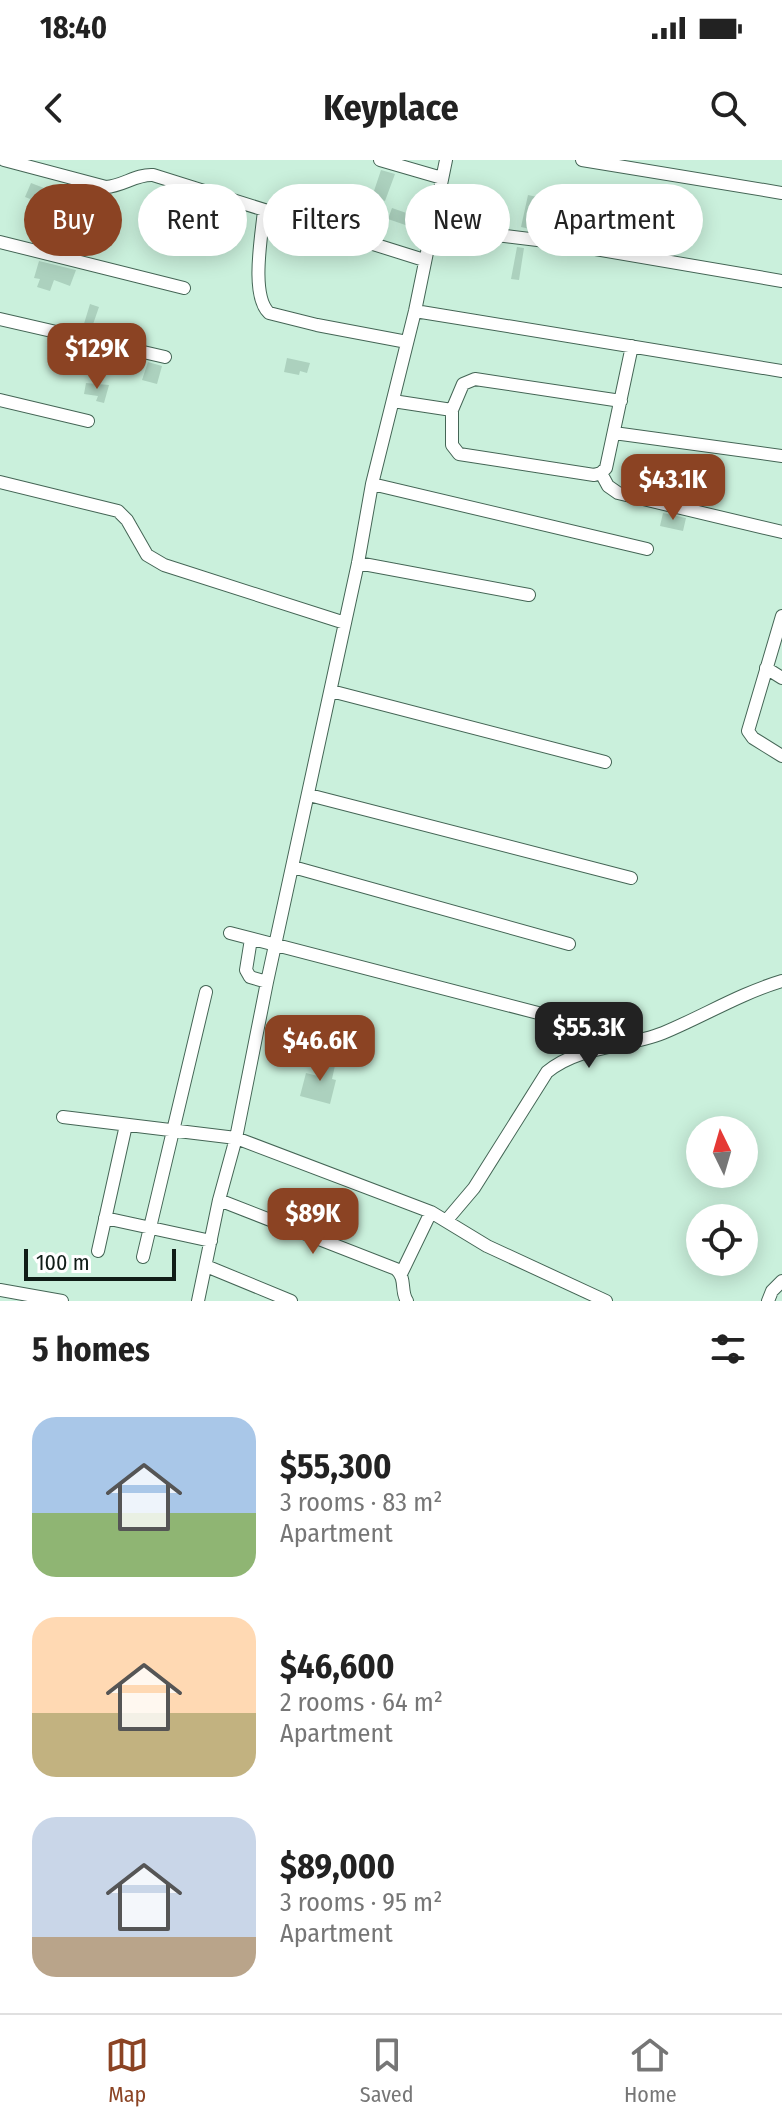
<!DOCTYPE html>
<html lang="en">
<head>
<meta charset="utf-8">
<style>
  body { margin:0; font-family:"Fira Sans Condensed",sans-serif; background:#f2f2f2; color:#222; height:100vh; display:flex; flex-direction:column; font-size:30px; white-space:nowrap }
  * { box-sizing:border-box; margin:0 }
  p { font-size:26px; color:#767676 }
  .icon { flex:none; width:44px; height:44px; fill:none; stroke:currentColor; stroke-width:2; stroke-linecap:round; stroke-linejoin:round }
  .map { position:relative; height:1141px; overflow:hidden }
  .drawer { display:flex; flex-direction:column; background:#fff; flex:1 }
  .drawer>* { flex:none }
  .hud { position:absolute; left:24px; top:24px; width:734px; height:72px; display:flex; gap:16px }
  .needle { width:52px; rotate:355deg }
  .tools { position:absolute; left:686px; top:956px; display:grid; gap:16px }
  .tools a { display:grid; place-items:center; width:72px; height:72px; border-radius:50%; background:#fff; box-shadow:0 4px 20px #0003; font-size:40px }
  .scale { position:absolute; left:24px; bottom:20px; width:152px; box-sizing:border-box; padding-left:8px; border:4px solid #101d17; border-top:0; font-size:22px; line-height:28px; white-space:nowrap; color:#101d17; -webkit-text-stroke:6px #fff; paint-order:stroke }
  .price { position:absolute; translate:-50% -68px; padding:0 18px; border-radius:16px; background:#8b4323; color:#fff; font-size:26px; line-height:52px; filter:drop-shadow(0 2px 4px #0008) }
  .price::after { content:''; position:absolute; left:50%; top:48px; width:24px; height:18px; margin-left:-12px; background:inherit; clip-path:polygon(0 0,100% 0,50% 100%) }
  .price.active { background:#222; color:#fff }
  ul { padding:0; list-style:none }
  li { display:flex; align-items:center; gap:24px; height:200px; padding:0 32px }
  li span { display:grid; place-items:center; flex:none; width:224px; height:160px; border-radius:24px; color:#555 }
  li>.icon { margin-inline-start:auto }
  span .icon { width:96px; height:96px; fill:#fffc; stroke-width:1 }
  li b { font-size:34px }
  h2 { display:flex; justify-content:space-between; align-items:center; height:96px; padding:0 32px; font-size:34px }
  .chip { padding:0 28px; border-radius:36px; background:#fff; box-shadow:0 4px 20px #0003; font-size:28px; line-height:72px }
  .chip.active { background:#8b4323; color:#fff }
  .status { display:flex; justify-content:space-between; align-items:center; height:56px; padding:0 40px; background:#fff; direction:ltr }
  .status svg { height:22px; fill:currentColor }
  header { display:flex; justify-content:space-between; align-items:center; height:104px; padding:0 32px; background:#fff; font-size:36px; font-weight:700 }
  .menu { display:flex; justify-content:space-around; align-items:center; height:112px; border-top:2px solid #e0e0e0; background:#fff; font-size:22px; color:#767676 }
  .menu a { display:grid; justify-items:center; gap:4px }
  .menu .active { color:#8b4323 }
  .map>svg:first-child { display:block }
  .building { fill:#acd1be }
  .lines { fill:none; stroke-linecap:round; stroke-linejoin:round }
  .minor-casing { stroke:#446555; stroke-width:14 }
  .minor { stroke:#fff; stroke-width:12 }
</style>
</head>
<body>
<div class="status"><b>18:40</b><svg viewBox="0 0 49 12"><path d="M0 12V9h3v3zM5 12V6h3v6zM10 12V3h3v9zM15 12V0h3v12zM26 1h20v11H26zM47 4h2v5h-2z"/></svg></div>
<header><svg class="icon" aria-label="back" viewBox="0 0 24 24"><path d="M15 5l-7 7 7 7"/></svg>Keyplace<svg class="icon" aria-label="search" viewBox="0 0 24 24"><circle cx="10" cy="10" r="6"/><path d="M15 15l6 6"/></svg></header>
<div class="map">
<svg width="782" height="1141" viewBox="0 0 782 1141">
  <rect width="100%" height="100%" fill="#caf0dc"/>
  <path class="building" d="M381,10L395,14L385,41L372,37Z
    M31,23L44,28L38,42L25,37Z
    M528,35L542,38L535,70L521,67Z
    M351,40L367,43L361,71L345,66Z
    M392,48L418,57L414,68L388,59Z
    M69,50L96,61L94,64L105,67L97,90L86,86L81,93L74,91L76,87L57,80Z
    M652,57L661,59L656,85L647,84Z
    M517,87L524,88L519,120L511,119Z
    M39,101L76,110L70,126L54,120L50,131L37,127L40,119L34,118Z
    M90,144L99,147L91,170L83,167Z
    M287,198L310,203L307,213L300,211L299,215L284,212Z
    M148,202L162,206L157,224L142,220Z
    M86,223L109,225L104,243L96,241L98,236L84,234Z
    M663,353L686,358L683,371L660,366Z
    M323,898L336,901L332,919L336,920L330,944L300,936L306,913L318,916Z"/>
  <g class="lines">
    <defs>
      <path id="minor" d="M4,0L106,27C123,26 136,14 153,15L424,100
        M380,0L442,18
        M582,0L782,33
        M264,50C262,74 250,135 269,153L317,165L407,182
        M431,67L554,82L782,121
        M0,82L184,128
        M415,151L782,211
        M0,159L165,197
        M0,240L88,261
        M393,241L452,250
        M614,273L782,296
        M601,313L594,315L459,294L452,285V250L463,224L475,219L621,241
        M601,313L608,326L618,333L782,372
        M601,313L606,308L632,186
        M0,322L118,351L127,360L147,395L164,405L345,463
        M372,324L647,389
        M358,403L529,435
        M782,456L748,571L753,578L782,596
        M766,508L782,518
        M331,531L605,602
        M309,635L631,718
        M293,707L569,784
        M230,773L542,854L560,862L582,893
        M251,779L246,810L250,817L267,822
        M63,957L236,978L431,1052L487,1086L606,1141
        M219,1040L396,1109C407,1119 400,1131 407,1141
        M105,1058L211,1081
        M446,1061L474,1028L547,912C580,885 625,888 663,873C704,856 739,834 782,821
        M98,1091L126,965
        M143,1097L206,832
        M206,1106L291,1141
        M401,1114L431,1052
        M0,1130L62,1141
        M198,1141L219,1040L236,978L267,822L358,403L372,324L415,151L446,0
        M768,1141L772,1131L782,1121"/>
    </defs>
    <use href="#minor" class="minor-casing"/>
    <use href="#minor" class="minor"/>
  </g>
</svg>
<div class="tools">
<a><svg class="needle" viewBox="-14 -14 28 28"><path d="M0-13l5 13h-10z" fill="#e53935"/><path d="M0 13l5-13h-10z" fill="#767676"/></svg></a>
<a><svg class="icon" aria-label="locate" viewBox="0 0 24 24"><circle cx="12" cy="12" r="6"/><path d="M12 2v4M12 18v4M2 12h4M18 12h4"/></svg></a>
</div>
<div class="scale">100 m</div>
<b class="price" style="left:97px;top:231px">$129K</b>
<b class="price" style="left:673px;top:362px">$43.1K</b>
<b class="price active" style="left:589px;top:910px">$55.3K</b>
<b class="price" style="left:320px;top:923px">$46.6K</b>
<b class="price" style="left:313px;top:1096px">$89K</b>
<div class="hud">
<a class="chip active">Buy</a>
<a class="chip">Rent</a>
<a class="chip">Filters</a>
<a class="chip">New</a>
<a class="chip">Apartment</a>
</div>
</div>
<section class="drawer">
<h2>5 homes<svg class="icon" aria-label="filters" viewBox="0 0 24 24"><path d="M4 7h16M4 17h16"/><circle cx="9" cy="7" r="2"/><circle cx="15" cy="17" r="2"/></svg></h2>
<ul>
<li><span style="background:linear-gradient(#a9c7e8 60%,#8fb573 0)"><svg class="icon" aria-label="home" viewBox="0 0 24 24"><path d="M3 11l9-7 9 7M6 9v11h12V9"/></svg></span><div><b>$55,300</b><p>3 rooms · 83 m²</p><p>Apartment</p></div></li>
<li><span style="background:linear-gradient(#ffd9b3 60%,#c2b280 0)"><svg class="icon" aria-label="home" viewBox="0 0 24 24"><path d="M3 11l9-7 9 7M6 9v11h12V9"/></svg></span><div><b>$46,600</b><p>2 rooms · 64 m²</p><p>Apartment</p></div></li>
<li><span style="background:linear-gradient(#c9d6e8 75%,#b9a48a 0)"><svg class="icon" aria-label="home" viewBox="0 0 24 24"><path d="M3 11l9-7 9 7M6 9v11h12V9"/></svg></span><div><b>$89,000</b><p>3 rooms · 95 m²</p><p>Apartment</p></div></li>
</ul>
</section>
<nav class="menu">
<a class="active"><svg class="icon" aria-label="map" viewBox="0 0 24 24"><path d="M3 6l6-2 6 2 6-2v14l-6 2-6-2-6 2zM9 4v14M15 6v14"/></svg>Map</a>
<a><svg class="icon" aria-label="saved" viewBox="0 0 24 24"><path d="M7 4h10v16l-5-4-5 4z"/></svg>Saved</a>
<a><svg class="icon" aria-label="home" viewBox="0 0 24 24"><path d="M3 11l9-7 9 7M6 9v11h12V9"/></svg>Home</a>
</nav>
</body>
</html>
